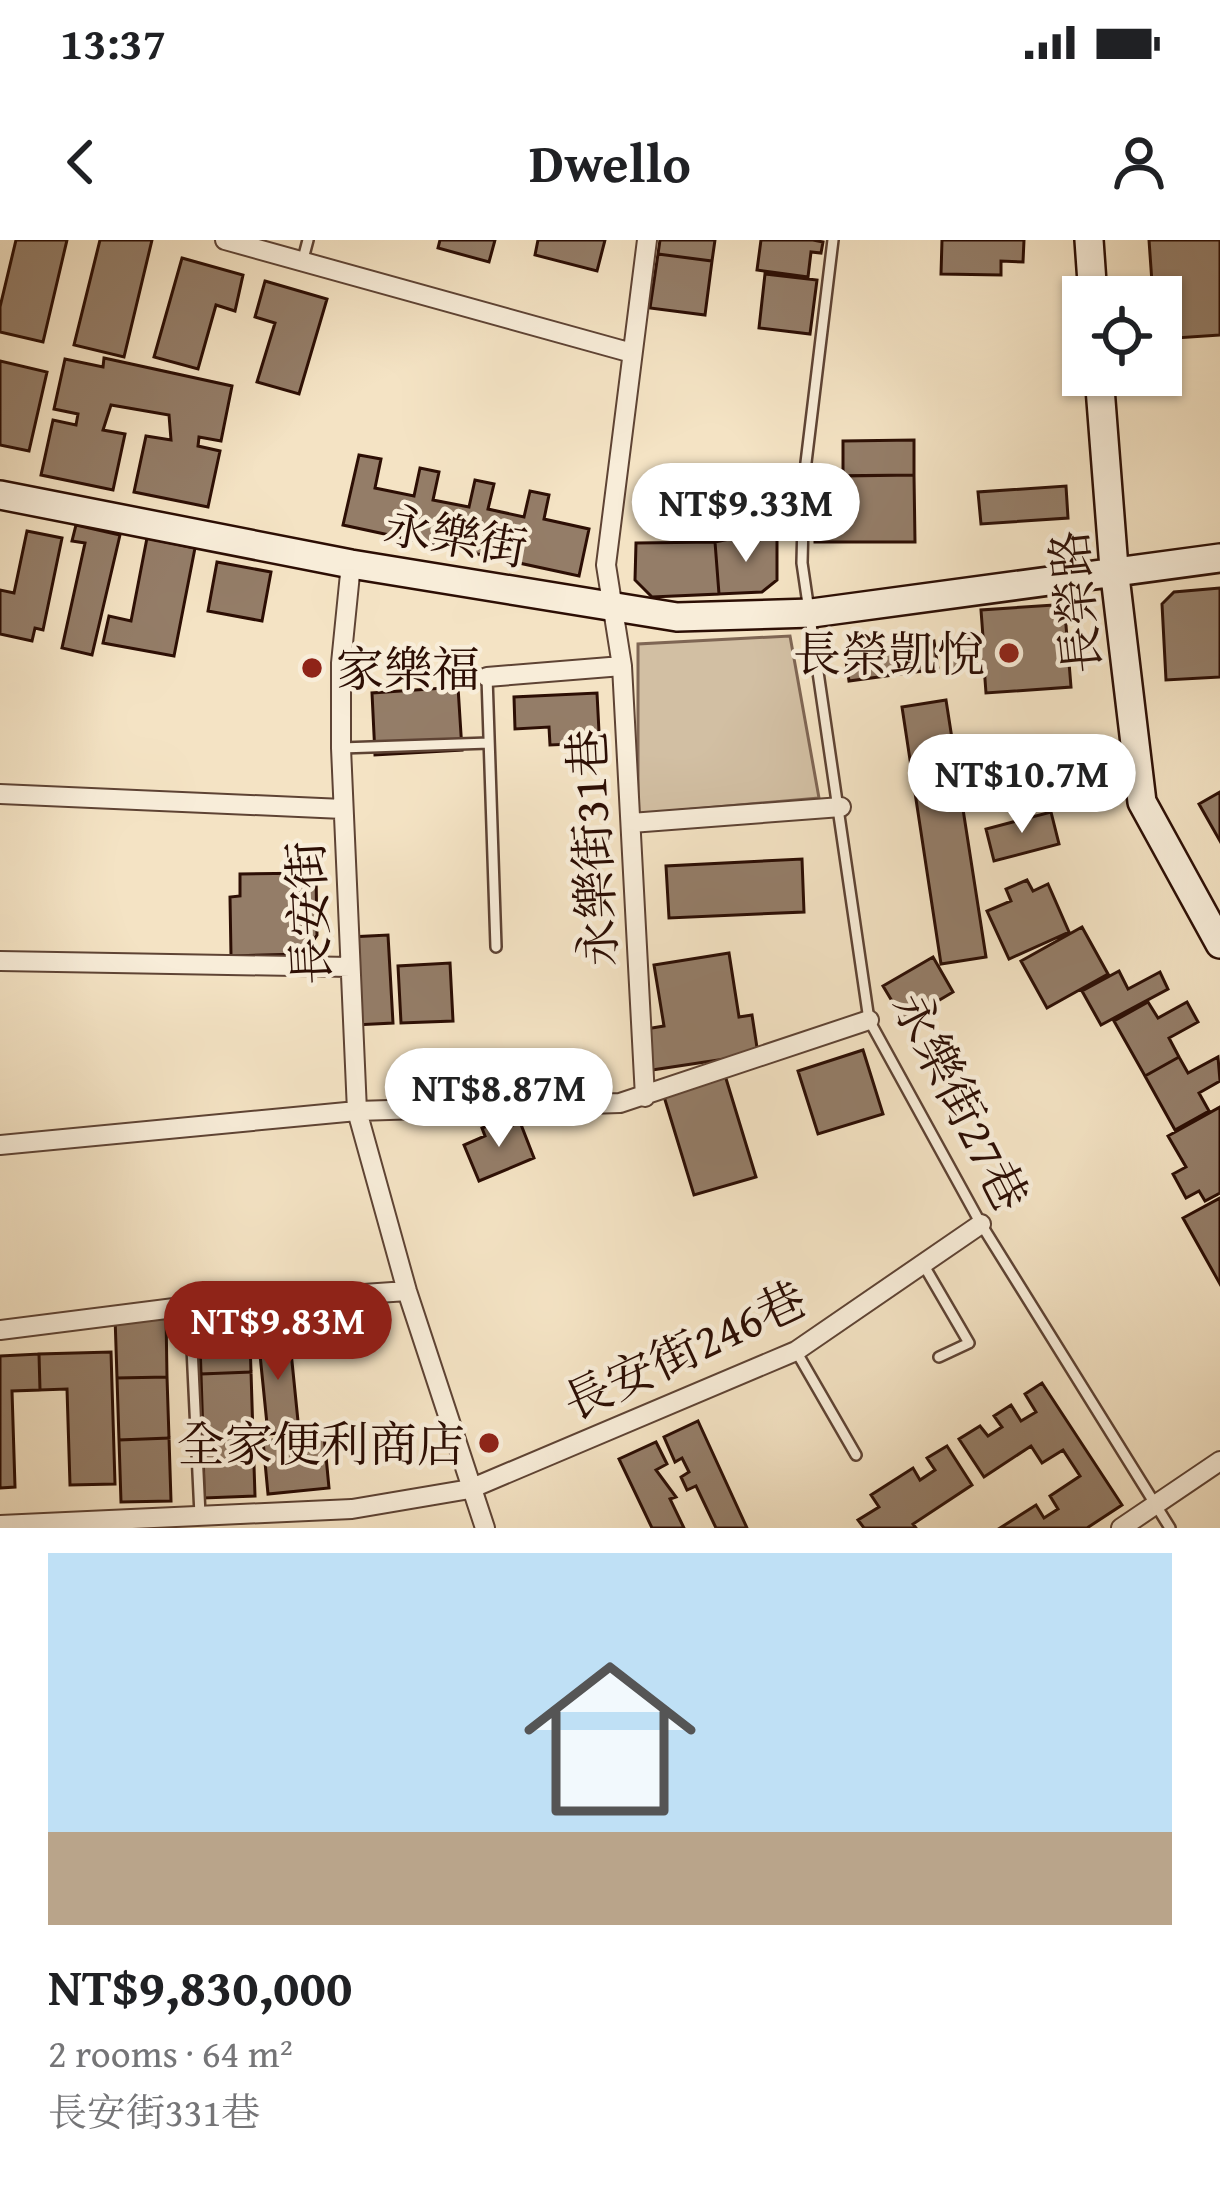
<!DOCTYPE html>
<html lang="en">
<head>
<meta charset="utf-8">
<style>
  body { margin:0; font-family:"Gentium Book Plus","Noto Serif TC",serif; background:#f6f6f6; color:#202124; height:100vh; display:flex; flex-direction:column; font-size:45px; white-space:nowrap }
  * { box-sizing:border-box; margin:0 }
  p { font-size:39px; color:#757577 }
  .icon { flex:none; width:66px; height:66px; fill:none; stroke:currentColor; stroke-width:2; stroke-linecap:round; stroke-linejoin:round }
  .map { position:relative; height:1288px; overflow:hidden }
  .panel { display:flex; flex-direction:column; background:#fff; flex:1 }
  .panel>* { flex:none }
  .controls { position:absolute; left:1062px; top:36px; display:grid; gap:24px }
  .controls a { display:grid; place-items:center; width:120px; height:120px; border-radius:0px; background:#fff; box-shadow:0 3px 9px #0004; font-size:60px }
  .price { position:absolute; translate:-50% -102px; padding:0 27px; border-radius:42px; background:#fff; color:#222; font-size:39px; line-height:78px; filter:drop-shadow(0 3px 6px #0008) }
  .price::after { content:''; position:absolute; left:50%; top:72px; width:36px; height:27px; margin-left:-18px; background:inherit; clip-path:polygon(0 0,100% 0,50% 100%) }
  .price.current { background:#8f2418; color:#fff }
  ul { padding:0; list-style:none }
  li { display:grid; align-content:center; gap:24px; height:636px; padding:0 48px }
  li span { display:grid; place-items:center; height:372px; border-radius:0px; color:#555 }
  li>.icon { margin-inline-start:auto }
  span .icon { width:216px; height:216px; fill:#fffc; stroke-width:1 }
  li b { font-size:51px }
  .status { display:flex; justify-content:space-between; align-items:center; height:84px; padding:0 60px; background:#fff; direction:ltr }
  .status svg { height:33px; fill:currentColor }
  header { display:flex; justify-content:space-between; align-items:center; height:156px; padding:0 48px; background:#fff; font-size:54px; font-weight:700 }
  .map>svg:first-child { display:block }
  .green { fill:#d2bfa3; stroke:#7f6654; stroke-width:3 }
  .building { fill:#947d68; stroke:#2c0e04; stroke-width:3 }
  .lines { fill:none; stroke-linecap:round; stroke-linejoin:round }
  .lane-casing { stroke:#5e4334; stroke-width:14 }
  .street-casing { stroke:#5e4334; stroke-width:22 }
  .secondary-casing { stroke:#2c0e04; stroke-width:32 }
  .lane { stroke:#f8edd9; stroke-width:9 }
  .street { stroke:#f8edd9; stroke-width:18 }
  .secondary { stroke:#f8edd9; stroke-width:27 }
  .poi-dot { fill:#8f2418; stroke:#f8edd9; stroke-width:4.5 }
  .labels { text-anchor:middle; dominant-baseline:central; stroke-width:9; stroke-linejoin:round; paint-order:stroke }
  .street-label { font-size:48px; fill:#2c0e04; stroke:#f8edd9 }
  .poi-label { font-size:48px; fill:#2c0e04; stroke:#f8edd9; text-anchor:end }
</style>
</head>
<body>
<div class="status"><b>13:37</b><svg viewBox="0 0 49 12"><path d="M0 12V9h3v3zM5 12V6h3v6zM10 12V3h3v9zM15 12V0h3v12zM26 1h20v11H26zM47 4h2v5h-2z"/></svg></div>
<header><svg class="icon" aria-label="back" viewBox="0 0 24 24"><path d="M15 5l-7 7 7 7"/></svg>Dwello<svg class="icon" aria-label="person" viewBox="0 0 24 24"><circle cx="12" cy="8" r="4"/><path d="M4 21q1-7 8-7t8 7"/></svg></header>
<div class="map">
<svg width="1220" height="1288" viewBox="0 0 1220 1288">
  <rect width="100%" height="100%" fill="#f4e3c4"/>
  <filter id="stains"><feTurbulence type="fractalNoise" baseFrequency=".00167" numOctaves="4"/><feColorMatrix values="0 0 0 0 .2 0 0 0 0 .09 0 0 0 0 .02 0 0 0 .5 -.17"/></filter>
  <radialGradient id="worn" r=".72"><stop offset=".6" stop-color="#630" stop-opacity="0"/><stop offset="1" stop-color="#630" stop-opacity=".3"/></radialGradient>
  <path class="green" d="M790,396L819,558L638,574V404Z"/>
  <path class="building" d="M16,0H67L43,102L0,92V67Z
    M100,0H152L124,117L74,105Z
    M440,0H495L489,22L438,8Z
    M538,0H605L597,31L535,15Z
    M660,0H715L712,21L658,14Z
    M761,0H813L823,2L821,13L811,12L808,37L757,30Z
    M942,0H1024L1023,22L1001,21V35L941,34Z
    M1149,0H1220V95L1161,99V57H1153Z
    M658,14L712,21L705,75L650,68Z
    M182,18L243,35L235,71L216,65L198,129L154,117Z
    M765,34L817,40L810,94L759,88Z
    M265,41L327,59L299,154L257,142L275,83L255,77Z
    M104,118L232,146L221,201L199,197L198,206L220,211L208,267L134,252L146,196L171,200L169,175L111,165L103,190L125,194L113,250L41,235L53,180L76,185L78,174L54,169L65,119L103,127Z
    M0,121L47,132L29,211L0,205Z
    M914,200V235L843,236V201Z
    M359,215L381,219L375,248L414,256L420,228L439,232L433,260L469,267L475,240L494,244L488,269L524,277L530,251L549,255L544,279L589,289L579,336L343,285Z
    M914,235L915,302H815V236Z
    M706,238L791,254L784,294L698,278Z
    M1066,246L1068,278L981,284L978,252Z
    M76,285L120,295L92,415L62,408L85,303L72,301Z
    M27,291L62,298L43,390L35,388L32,401L0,394V350L14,353Z
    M748,295V301L777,298V340L762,352L719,354L715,302Z
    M147,298L195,308L174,416L103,403L109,376L131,381Z
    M715,302L719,354L652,357L635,340L636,303Z
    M217,322L271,332L262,381L208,371Z
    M1220,348V437L1166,440L1162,364L1174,352Z
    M1054,365L1065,373L1071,447L986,453L984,426L950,429L948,399L983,397L981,370Z
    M934,401L938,429L849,441L845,414Z
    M458,447L462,510L375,515L372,453Z
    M597,453L600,511L573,513L572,504L550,505L549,487L515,489L514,457Z
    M946,460L986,717L941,724L902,467Z
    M1220,552V601L1199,564Z
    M1051,572L1059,604L994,621L986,589Z
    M802,619L804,672L669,678L666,626Z
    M316,633L317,695L304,714L231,716L230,657L240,656V634Z
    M1027,640L1033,651L1048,644L1069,692L1009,719L987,671L1011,661L1006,649Z
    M1082,687L1108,734L1047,768L1021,721Z
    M388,695L393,783L355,785L350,697Z
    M729,713L739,777L752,775L758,814L652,830L646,789L664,786L654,725Z
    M933,717L953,752L904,781L883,746Z
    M450,723L453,781L401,783L398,726Z
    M1119,731L1128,749L1160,732L1168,749L1101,785L1082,751Z
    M1148,762L1158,778L1187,762L1198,782L1169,798L1179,817L1145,836L1114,781Z
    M863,810L883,874L818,894L798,831Z
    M1179,817L1188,833L1218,817L1220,841L1199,853L1209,871L1175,890L1145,836Z
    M724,832L756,937L694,955L662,850Z
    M1220,867V953L1205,961L1199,951L1186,958L1173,934L1186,927L1168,896Z
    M497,882L501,890L520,882L534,918L479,941L464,905L485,896L482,888Z
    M1220,958V1044L1183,978Z
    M249,1071L251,1132L201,1134L199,1072Z
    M166,1074L167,1137L117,1138L115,1076Z
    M289,1092L299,1191L268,1194L258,1095Z
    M111,1112L115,1244L70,1245L67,1149L40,1150L39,1114Z
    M39,1114L40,1150L12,1151L15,1247L0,1248V1116Z
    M251,1132L253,1195L203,1196L201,1134Z
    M167,1137L169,1198L119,1200L117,1138Z
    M1042,1143L1122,1265L1087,1288H1000L1036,1265L1044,1278L1058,1269L1050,1256L1080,1236L1063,1210L1042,1223L1031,1206L984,1237L959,1199L980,1186L988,1196L1002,1187L994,1176L1011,1165L1021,1181L1036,1172L1025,1154Z
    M698,1181L747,1288H716L696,1246L687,1250L681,1237L689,1232L682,1218L675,1222L664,1197Z
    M253,1195L255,1256L204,1258L203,1196Z
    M324,1195L329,1248L268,1254L263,1201Z
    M169,1198L171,1261L121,1262L119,1200Z
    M656,1202L667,1224L656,1230L676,1257L670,1259L684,1288H652L619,1219Z
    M947,1206L972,1245L913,1284L916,1288H864L858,1280L879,1267L871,1255L913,1228L920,1240L935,1230L927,1218Z"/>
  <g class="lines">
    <defs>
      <path id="lane" d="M833,0L804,239L802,323L869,780L981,984L1170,1288
        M303,19L308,0
        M487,437L496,707
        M341,508L489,503
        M923,1024L969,1103L939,1117
        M190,1066L200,1275
        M796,1111L856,1215"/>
      <path id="street" d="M225,0L632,113
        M351,324L341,423V508L357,871L407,1051L485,1288
        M487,437L622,426
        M0,554L343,569
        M631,583L841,567
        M0,721L350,727
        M645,857L622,426L606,325L647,0
        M0,905L357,871L620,863L869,780
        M0,1090L190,1066L407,1051
        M0,1285L352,1269L470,1249L796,1111L981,984
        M1121,1288L1220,1221"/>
      <path id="secondary" d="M1089,0L1093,57
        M1099,135L1114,328L1142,562L1220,704
        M0,255L351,324L677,377L812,373L1220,318"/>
    </defs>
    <use href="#lane" class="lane-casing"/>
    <use href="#street" class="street-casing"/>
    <use href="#secondary" class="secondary-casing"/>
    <use href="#lane" class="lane"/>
    <use href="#street" class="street"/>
    <use href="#secondary" class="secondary"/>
  </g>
  <g class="poi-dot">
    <circle cx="1009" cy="413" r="12"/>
    <circle cx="312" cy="428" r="12"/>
    <circle cx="489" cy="1203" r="12"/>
  </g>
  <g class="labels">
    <g class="street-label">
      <text transform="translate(456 296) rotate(10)">永樂街</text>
      <text transform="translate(1075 362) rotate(-96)">長榮路</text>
      <text transform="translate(592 608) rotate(-93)">永樂街31巷</text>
      <text transform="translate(308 673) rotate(-93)">長安街</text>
      <text transform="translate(961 861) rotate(63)">永樂街27巷</text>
      <text transform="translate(684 1110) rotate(-25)">長安街246巷</text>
    </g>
    <g class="poi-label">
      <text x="985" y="413">長榮凱悅</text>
      <text x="336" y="428" text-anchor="start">家樂福</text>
      <text x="465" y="1203">全家便利商店</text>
    </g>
  </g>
  <rect width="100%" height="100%" filter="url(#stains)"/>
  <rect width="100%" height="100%" fill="url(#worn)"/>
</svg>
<div class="controls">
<a><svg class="icon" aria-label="locate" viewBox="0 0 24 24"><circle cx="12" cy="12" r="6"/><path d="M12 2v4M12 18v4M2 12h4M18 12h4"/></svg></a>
</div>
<b class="price" style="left:746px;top:325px">NT$9.33M</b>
<b class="price" style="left:1022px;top:596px">NT$10.7M</b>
<b class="price" style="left:499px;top:910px">NT$8.87M</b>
<b class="price current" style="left:278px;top:1143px">NT$9.83M</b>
</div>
<section class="panel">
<ul>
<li><span style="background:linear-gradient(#bfe0f5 75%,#b9a48a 0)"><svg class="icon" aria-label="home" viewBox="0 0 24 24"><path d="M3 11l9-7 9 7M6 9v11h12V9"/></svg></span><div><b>NT$9,830,000</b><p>2 rooms · 64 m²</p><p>長安街331巷</p></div></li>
</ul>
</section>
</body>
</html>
